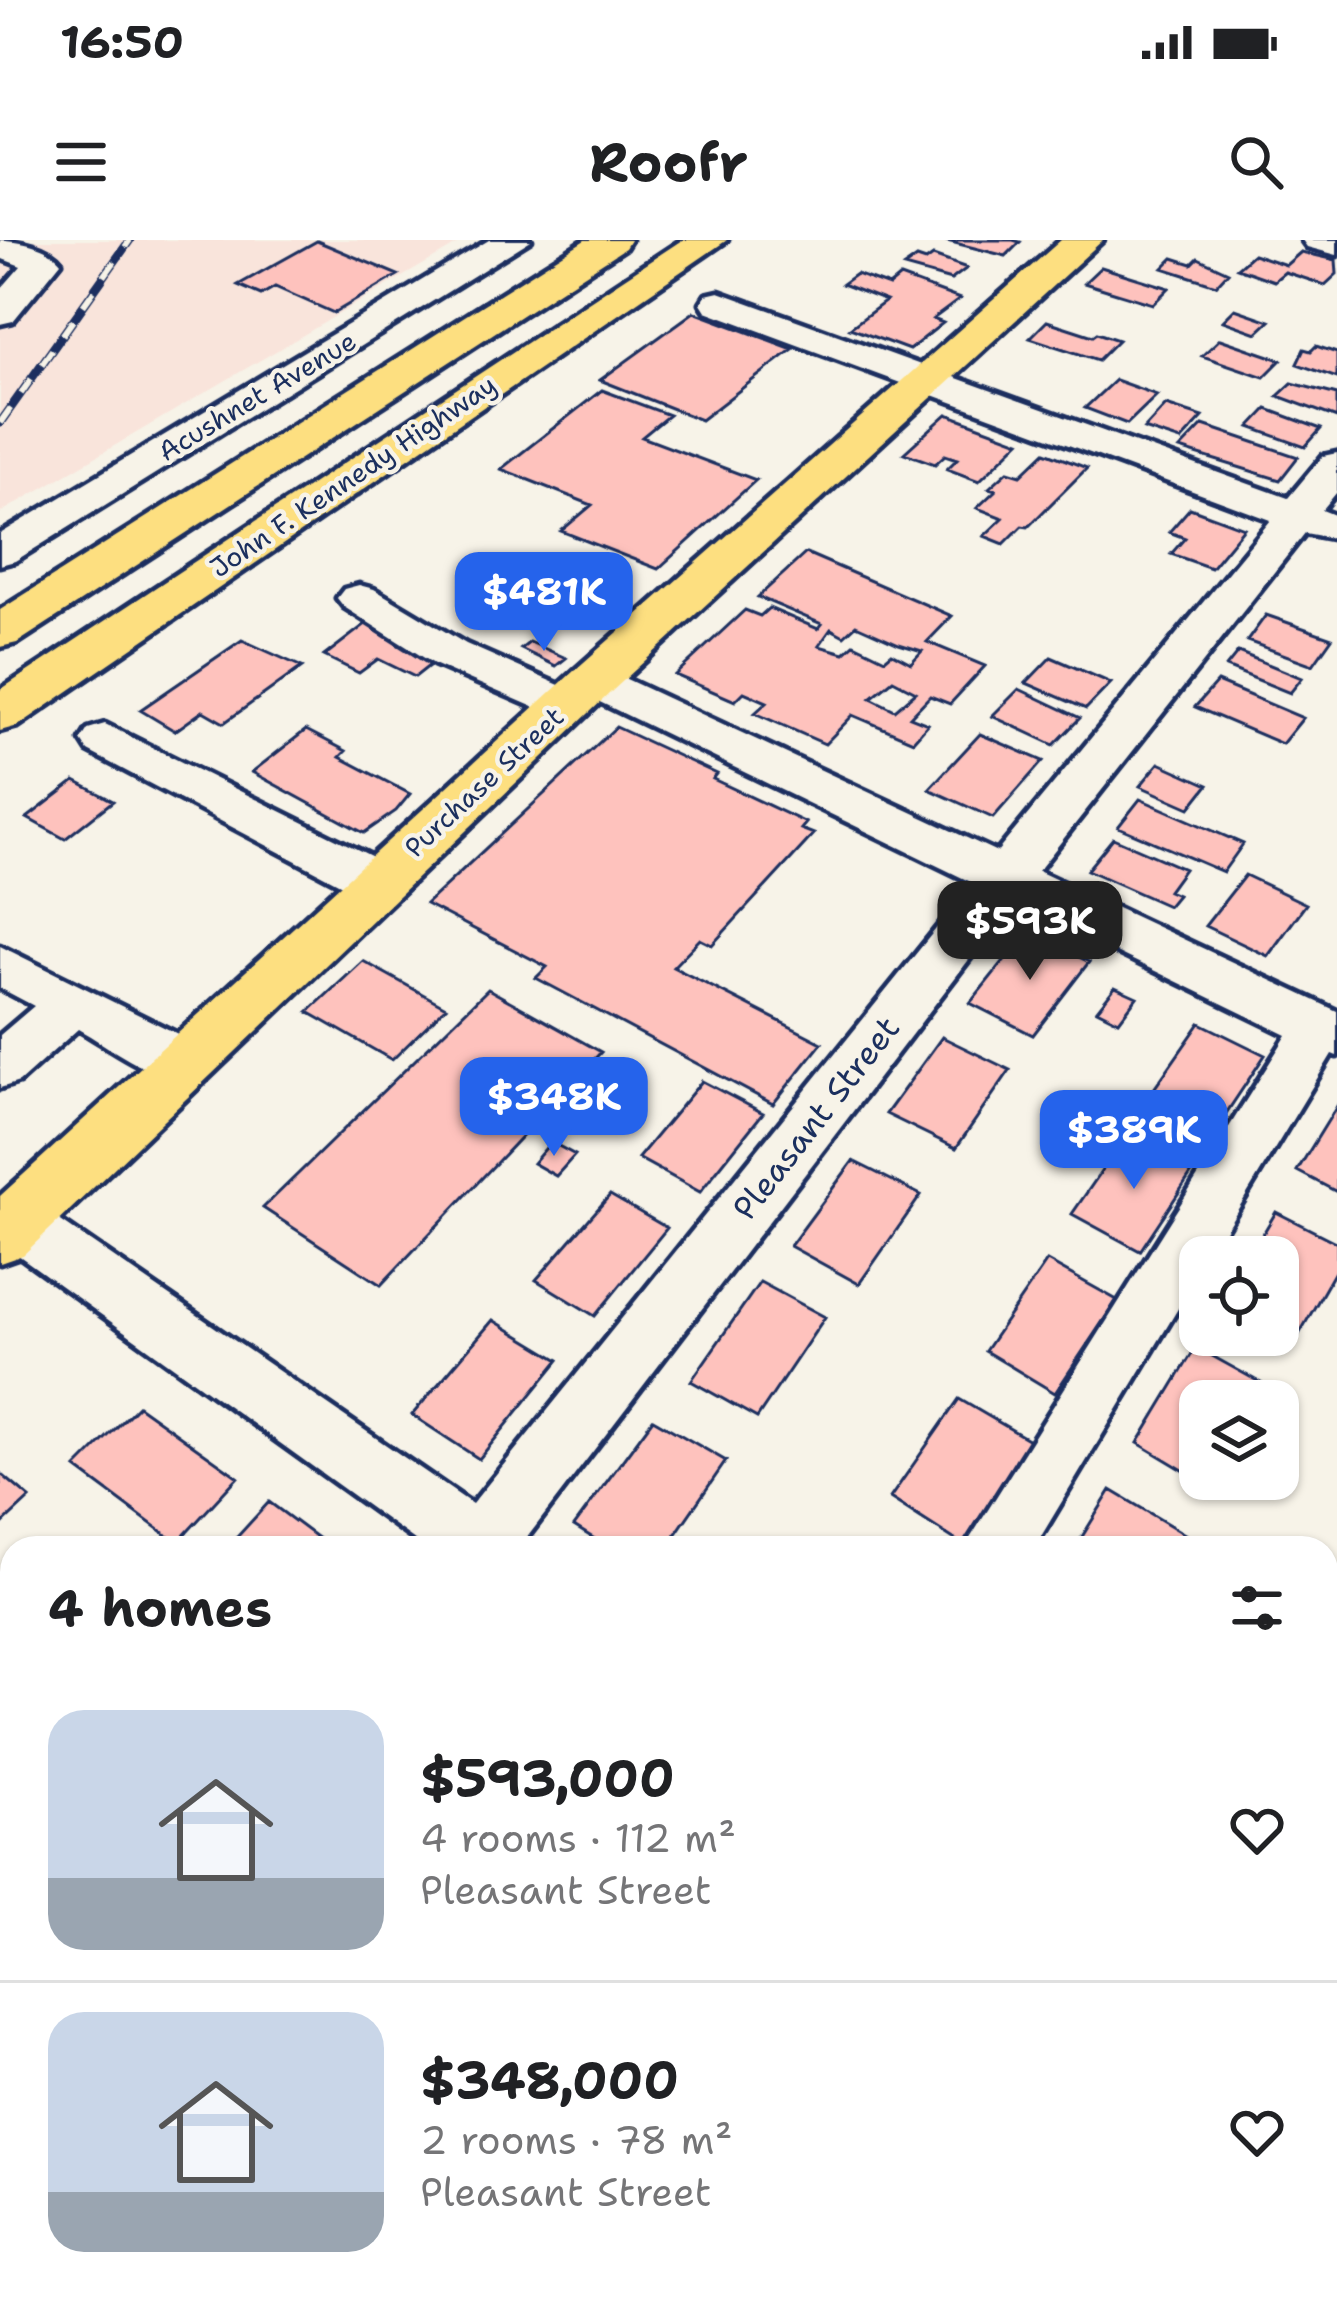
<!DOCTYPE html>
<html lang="en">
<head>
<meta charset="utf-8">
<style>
  body { margin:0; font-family:"Shantell Sans",sans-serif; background:#f6f6f6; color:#202124; height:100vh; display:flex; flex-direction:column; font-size:45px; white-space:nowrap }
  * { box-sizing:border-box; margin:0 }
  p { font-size:39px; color:#757577 }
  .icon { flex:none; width:66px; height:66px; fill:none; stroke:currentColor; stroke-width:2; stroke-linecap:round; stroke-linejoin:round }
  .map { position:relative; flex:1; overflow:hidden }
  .side { position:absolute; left:0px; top:1296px; width:1338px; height:771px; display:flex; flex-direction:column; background:#fff; border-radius:36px 36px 0 0; box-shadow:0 3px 9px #0004 }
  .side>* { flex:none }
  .buttons { position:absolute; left:1179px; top:996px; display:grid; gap:24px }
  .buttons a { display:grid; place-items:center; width:120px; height:120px; border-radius:24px; background:#fff; box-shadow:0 3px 9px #0004; font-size:60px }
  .price { position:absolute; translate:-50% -102px; padding:0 27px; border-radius:24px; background:#2563eb; color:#fff; font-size:39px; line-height:78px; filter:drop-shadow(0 3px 6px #0008) }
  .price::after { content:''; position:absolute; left:50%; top:72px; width:36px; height:27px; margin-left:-18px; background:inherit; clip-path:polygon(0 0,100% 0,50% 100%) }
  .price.active { background:#222; color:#fff }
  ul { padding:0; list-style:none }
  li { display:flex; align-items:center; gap:36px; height:300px; padding:0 48px }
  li+li { border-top:3px solid #e0e0e0 }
  li span { display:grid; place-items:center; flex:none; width:336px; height:240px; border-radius:36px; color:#555 }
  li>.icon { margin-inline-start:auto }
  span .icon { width:144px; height:144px; fill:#fffc; stroke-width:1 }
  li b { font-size:51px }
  h2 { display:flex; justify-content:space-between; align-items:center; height:144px; padding:0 48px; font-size:51px }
  .status { display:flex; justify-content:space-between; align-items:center; height:84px; padding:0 60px; background:#fff; direction:ltr }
  .status svg { height:33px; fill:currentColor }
  header { display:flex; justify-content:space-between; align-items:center; height:156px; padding:0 48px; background:#fff; font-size:54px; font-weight:700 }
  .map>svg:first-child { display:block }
  .built { fill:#f9e4db }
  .building { fill:#fec2bd; stroke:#1b2f5e; stroke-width:3; fill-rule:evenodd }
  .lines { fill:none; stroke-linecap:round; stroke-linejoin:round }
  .minor-casing { stroke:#1b2f5e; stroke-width:9 }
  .major-casing { stroke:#1b2f5e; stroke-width:9 }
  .highway-casing { stroke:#1b2f5e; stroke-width:9 }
  .minor { fill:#f7f3e8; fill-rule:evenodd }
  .major { fill:#fddf80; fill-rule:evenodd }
  .highway { fill:#fddf80; fill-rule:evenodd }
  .rail-casing { stroke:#1b2f5e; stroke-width:9 }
  .rail { stroke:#f7f3e8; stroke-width:6; stroke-dasharray:18; stroke-linecap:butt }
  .labels { text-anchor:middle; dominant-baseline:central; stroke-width:9; stroke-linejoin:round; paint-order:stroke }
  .far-street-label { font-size:27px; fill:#1b2f5e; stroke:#f7f3e8 }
  .street-label { font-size:33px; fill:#1b2f5e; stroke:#f7f3e8 }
</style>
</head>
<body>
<div class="status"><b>16:50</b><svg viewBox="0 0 49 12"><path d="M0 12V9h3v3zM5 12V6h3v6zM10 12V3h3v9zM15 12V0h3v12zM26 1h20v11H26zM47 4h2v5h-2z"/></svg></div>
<header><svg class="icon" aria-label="menu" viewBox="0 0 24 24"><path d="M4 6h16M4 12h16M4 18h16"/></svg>Roofr<svg class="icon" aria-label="search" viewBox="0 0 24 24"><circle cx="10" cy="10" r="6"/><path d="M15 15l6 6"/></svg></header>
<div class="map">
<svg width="1337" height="2066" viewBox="0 0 1337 2066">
  <rect width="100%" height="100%" fill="#f7f3e8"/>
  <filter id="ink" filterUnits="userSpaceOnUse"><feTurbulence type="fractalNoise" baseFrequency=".00833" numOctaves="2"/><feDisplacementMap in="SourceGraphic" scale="24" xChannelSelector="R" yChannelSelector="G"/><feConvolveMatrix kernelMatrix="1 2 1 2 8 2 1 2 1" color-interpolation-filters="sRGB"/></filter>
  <g filter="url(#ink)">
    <path class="built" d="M0,0H465L0,273Z"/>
    <path class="building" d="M943,0H1013L1020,2L1006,16Z
      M317,1L398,35L334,73L275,47L261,55L238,45Z
      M1301,12L1336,20L1337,34L1325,45L1285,32L1274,41L1237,28L1253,14L1286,25Z
      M933,16L967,28L951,40L904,27L917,18L926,21Z
      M1173,18L1192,24L1198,18L1228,32L1216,45L1163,28Z
      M1101,27L1169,48L1153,64L1084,43Z
      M856,34L889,46L900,37L960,59L933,79L943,83L909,110L850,88L886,61L842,44Z
      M1235,69L1270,81L1257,93L1223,81Z
      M694,72L793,109L701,180L600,140Z
      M1047,81L1093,96L1097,93L1118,100L1098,120L1030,98Z
      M1220,99L1281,120L1264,137L1202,116Z
      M1316,106L1337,113V138L1297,124L1304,109L1311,111Z
      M1115,140L1157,155L1127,184L1085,168Z
      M1292,143L1337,155V178L1278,156Z
      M602,150L669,175L642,197L756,240L658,329L561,291L592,265L501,229Z
      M1166,165L1203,177L1181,201L1144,189Z
      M1267,169L1321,189L1305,207L1250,187Z
      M947,174L1020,201L979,241L947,229L957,219L945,215L935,224L904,213Z
      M1203,185L1298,217L1280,240L1180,209Z
      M1045,212L1087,228L1028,287L1022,286L1004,304L984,296L1003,278L977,268L996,250L989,248L1008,231L1021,235Z
      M1190,268L1244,288L1211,328L1171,314L1185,298L1169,292Z
      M806,313L952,376L927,402L985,426L950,464L930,456L910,477L928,484L913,501L853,475L825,504L755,473L767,462L744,452L735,461L675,435L745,370L760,376L769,368L818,389L822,384L758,357ZM856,385L899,404L922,411L911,423L892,413L885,419L854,404L844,413L819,406L831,389L844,396ZM893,440L916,452L895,470L871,458Z
      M1266,375L1332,398L1313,425L1247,401Z
      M367,383L439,418L415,437L378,419L359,433L324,416Z
      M242,400L302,427L224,483L203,471L175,491L140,470Z
      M530,402L566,418L556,426L521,409Z
      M1238,412L1302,438L1290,453L1226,427Z
      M1051,417L1111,443L1086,469L1026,443Z
      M1217,442L1303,478L1282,504L1195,467Z
      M1019,449L1080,478L1054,505L992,476Z
      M616,487L717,534L713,539L806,583L801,589L814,594L712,705L700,699L673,727L822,803L773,864L536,738L547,727L426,664Z
      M306,490L346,511L340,517L410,554L396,571L364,593L252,532Z
      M980,494L1043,521L993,578L929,549Z
      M1159,523L1208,545L1190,568L1140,546Z
      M75,541L113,561L65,599L27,578Z
      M1140,559L1243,604L1223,632L1118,587Z
      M1113,598L1184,629L1168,651L1177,655L1168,666L1087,630Z
      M1245,635L1306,664L1268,716L1205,686Z
      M1027,692L1089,722L1033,795L970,763Z
      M363,721L446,767L392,820L308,772Z
      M1115,747L1137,757L1119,781L1097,770Z
      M488,749L601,812L381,1045L263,968Z
      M1200,783L1265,815L1215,890L1149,856Z
      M942,797L1010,830L956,908L886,874Z
      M702,841L763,873L700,952L638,918Z
      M1337,866V952L1297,931Z
      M1128,893L1195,928L1140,1011L1072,974Z
      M551,902L575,915L556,936L533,923Z
      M853,921L921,955L859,1044L790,1006Z
      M610,955L667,988L595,1076L536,1040Z
      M1276,972L1337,1003V1028L1297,1098L1278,1087V1017H1249Z
      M1047,1021L1117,1060L1055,1153L985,1111Z
      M760,1042L825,1077L757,1178L691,1141Z
      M493,1080L559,1120L479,1219L412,1175Z
      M1196,1107L1270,1148L1263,1161H1200V1239H1218L1213,1248L1138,1203Z
      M959,1159L1031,1201L963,1305L890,1258Z
      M138,1166L238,1237L177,1303L76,1228Z
      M653,1179L726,1221L666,1308H609L574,1286Z
      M0,1233L30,1258L0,1286Z
      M1111,1250L1188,1296L1181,1308H1075Z
      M269,1262L331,1308H227Z
      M1326,1378L1337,1385V1527L1332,1538L1326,1534Z
      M12,1452V1526L9,1529L0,1520V1465Z
      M12,1620V1673L0,1662V1633Z
      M0,1736L12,1747V1790L0,1805Z
      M1326,2029L1337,2036V2066H1303L1307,2055H1326Z
      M12,2045V2055H120L131,2066H0Z
      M413,2055H572L565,2066H406Z"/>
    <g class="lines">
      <defs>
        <path id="minor" d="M0,0C19,0 49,6 61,22L13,81L0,84V50L21,26L0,18Z
          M489,0H531L15,321L0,325V294Z
          M1302,0H1337V15L1307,7Z
          M719,52L1288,258L1323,216L1337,213V252L1322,270L1337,276V299L1305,293L1038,631L1337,771V816L1332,814L1209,1017H1200V1032L1034,1308H964L1287,795L1013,662L519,1308H426L0,1002V962L15,957L36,964L472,1264L973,643L577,451L570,441L577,431L593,426L609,431L997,612L1271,280L706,71L701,63L706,55Z
          M359,345L374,349L466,404L582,455L589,466L582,477L566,481L434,424L344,367L337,358L344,349Z
          M105,484L395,628L402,641L395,654L377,659L359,654L88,511L81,500L88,489Z
          M0,706L202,806L210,821L202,836C161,849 114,809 78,789L19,842L0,848V795L34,766L0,748Z
          M1337,1693V1791L1326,1796V1698Z
          M1326,1861L1337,1866V1950L1326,1945Z
          M12,1870V1962L0,1967V1875Z
          M691,2055H785L790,2066H695Z
          M1154,2055H1238L1235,2066H1149Z"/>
        <path id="major" d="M1061,0H1103L611,452L23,1015L0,1023V956L575,430Z"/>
        <path id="highway" d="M585,0H630L625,8L17,403L0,407V370Z
          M682,0H727L18,486L0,491V450Z"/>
      </defs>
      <use href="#minor" class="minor-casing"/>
      <use href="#major" class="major-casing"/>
      <use href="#highway" class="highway-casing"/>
      <use href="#minor" class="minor"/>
      <use href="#major" class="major"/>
      <use href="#highway" class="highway"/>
      <defs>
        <path id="rail" d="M0,183L130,0"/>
      </defs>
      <use href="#rail" class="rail-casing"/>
      <use href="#rail" class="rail"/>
    </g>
  </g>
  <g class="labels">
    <g class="far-street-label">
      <text transform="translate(257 156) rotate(-31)">Acushnet Avenue</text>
      <text transform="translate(353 236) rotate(-34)">John F. Kennedy Highway</text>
      <text transform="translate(484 542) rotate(-43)">Purchase Street</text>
    </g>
    <g class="street-label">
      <text transform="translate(816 878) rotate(-52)">Pleasant Street</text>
    </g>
  </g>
</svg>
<div class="buttons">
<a><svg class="icon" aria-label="locate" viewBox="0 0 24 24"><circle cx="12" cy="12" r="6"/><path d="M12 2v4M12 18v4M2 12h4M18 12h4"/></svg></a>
<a><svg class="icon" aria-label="layers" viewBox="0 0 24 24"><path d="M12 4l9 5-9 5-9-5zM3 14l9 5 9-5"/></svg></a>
</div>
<b class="price" style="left:544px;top:414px">$481K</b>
<b class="price active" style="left:1030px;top:743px">$593K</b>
<b class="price" style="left:554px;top:919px">$348K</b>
<b class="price" style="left:1134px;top:952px">$389K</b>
<section class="side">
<h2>4 homes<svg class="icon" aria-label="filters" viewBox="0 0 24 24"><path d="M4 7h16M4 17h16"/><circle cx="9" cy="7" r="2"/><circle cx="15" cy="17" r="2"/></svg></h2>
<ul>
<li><span style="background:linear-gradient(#c9d6e8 70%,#9aa5b1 0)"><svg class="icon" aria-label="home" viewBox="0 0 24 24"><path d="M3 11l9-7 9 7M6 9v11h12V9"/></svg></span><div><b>$593,000</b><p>4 rooms · 112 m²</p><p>Pleasant Street</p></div><svg class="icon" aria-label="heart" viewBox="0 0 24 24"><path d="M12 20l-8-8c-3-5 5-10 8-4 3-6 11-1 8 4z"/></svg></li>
<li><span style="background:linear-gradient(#c9d6e8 75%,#9aa5b1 0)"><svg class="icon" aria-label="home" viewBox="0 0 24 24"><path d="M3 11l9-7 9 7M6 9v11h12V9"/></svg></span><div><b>$348,000</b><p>2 rooms · 78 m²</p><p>Pleasant Street</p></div><svg class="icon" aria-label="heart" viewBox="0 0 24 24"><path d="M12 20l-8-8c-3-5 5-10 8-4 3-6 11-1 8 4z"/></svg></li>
</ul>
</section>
</div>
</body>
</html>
